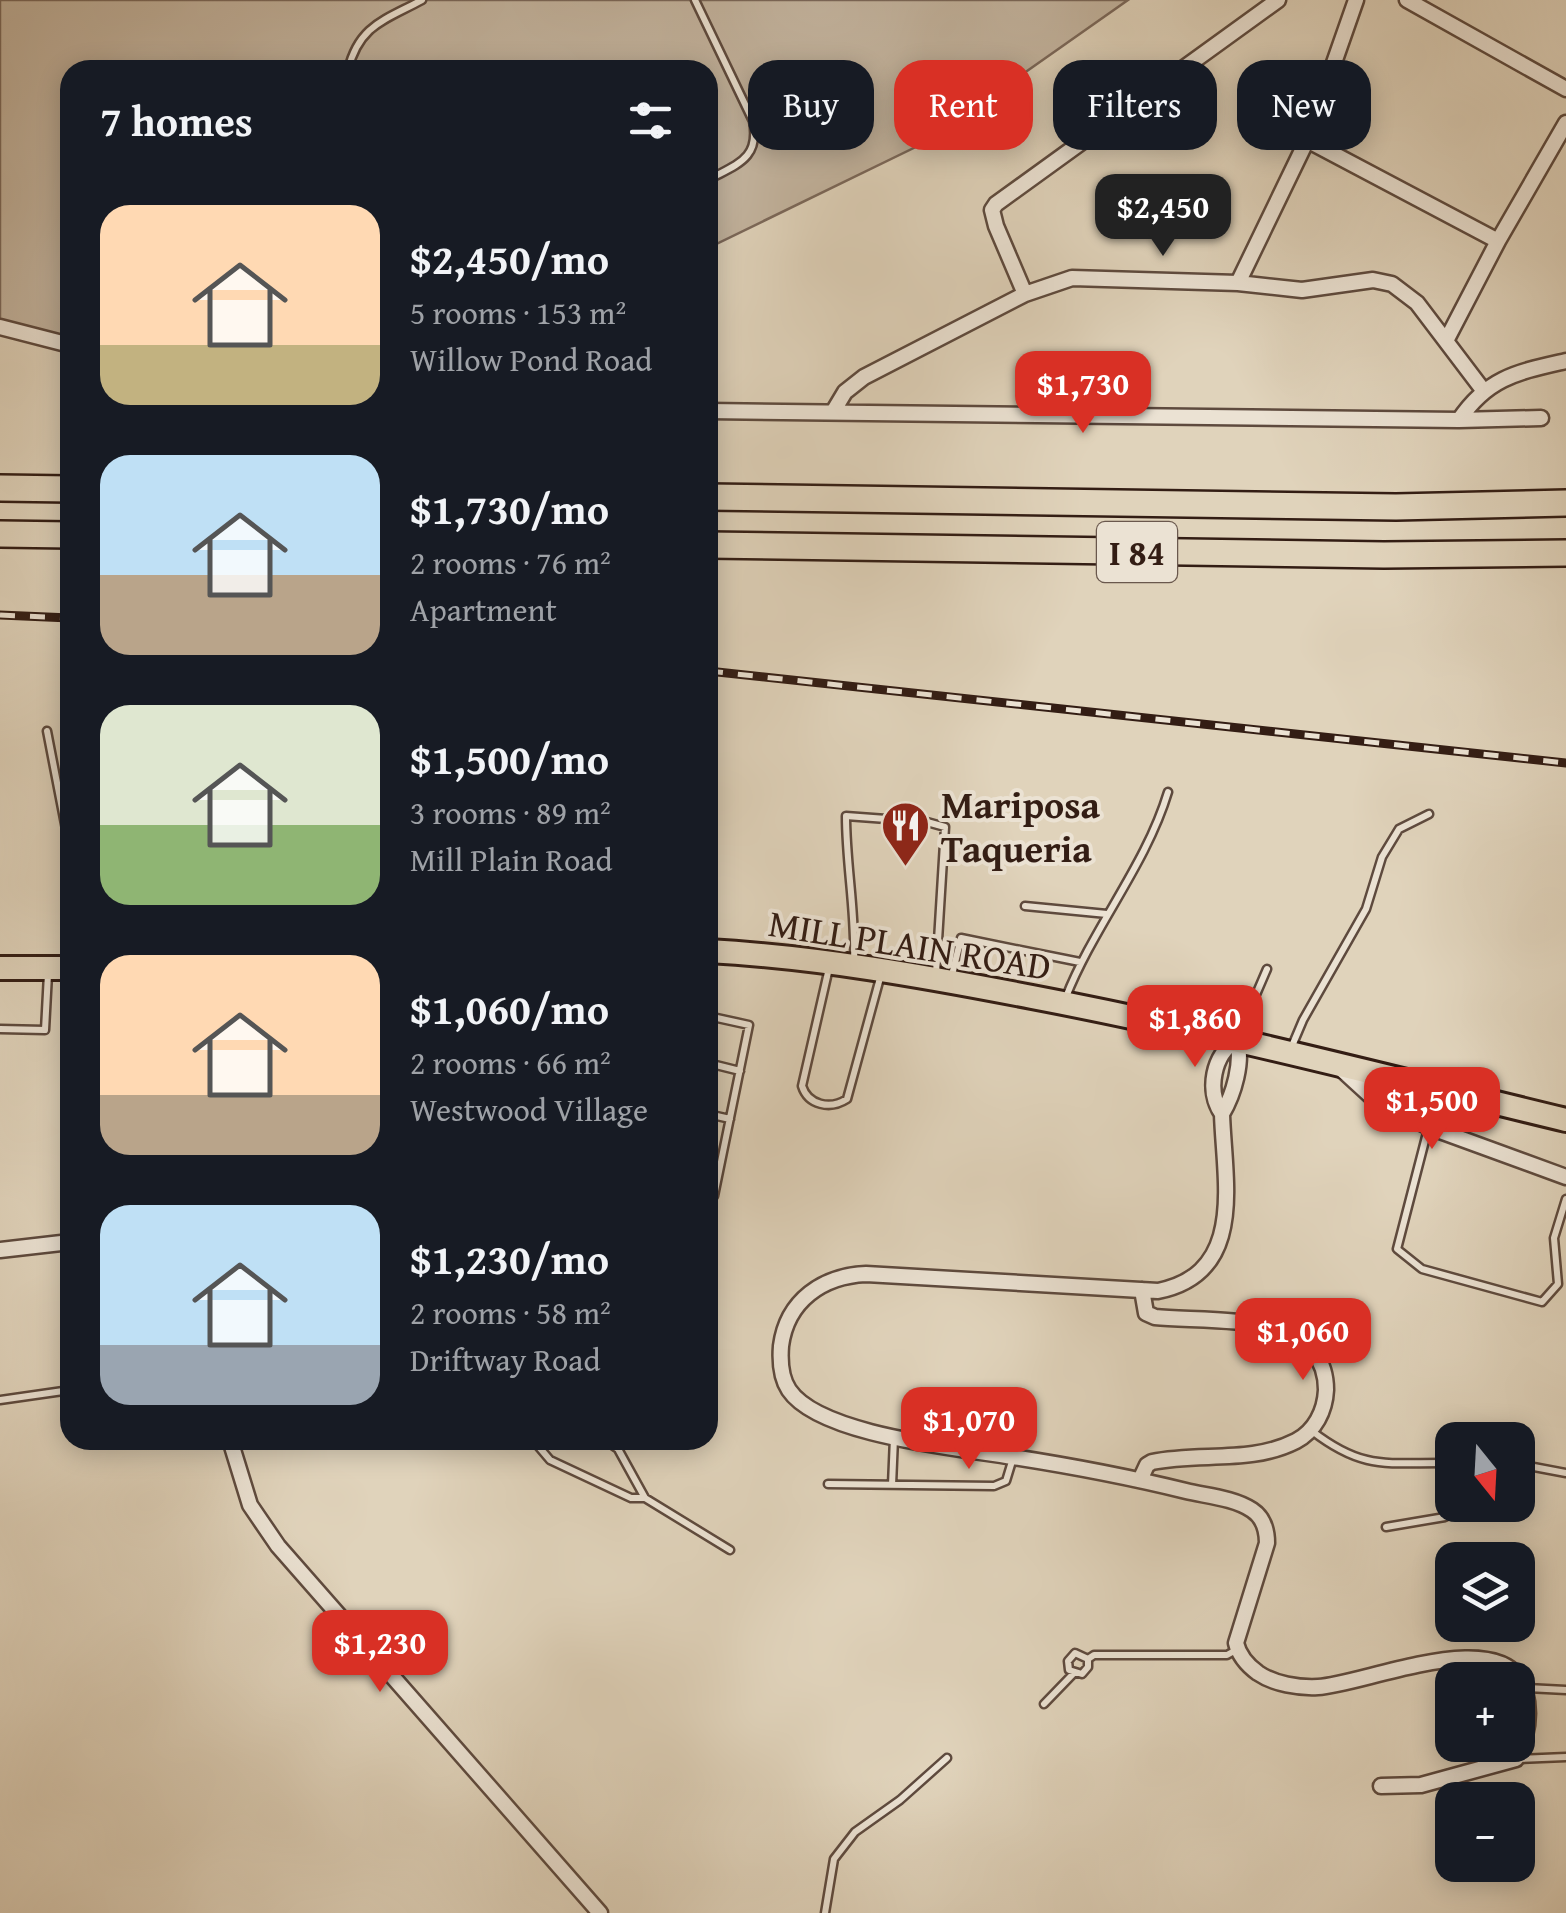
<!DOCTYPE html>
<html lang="en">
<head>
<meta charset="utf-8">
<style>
  body { margin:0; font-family:"Gentium Book Plus",serif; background:#242831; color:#f1f3f6; height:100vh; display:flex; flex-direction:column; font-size:38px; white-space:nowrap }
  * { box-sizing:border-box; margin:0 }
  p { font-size:32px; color:#9ea1a6 }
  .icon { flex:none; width:55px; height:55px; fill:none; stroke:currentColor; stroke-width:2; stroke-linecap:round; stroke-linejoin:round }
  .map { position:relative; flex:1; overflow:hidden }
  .drawer { position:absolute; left:60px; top:60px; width:658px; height:1390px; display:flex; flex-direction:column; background:#171b24; border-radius:30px; box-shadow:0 5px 25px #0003 }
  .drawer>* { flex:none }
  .hud { position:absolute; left:748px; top:60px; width:668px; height:90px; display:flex; gap:20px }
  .needle { width:65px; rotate:162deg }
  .controls { position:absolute; left:1435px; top:1422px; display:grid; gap:20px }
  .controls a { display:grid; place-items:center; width:100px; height:100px; border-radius:20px; background:#171b24; box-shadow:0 5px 25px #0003; font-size:50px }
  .price { position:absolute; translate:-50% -85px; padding:0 22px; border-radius:20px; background:#d93025; color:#fff; font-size:32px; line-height:65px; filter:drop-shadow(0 2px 5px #0008) }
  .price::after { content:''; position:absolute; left:50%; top:60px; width:30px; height:22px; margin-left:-15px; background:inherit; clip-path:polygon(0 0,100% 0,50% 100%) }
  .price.selected { background:#222; color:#fff }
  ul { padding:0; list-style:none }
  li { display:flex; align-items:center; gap:30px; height:250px; padding:0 40px }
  li span { display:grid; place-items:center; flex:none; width:280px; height:200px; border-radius:30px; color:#555 }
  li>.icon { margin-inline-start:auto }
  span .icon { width:120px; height:120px; fill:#fffc; stroke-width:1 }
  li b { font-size:42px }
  h2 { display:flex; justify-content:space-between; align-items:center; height:120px; padding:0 40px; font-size:42px }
  .tag { padding:0 35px; border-radius:30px; background:#171b24; box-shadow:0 5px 25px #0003; font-size:35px; line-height:90px }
  .tag.selected { background:#d93025; color:#fff }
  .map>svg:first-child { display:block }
  .green { fill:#c3b49f; stroke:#7b685a; stroke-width:2.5 }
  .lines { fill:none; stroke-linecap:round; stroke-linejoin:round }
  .service-casing { stroke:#5e4a3e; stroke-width:11 }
  .minor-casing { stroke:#5e4a3e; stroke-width:19 }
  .primary-casing { stroke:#331d14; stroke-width:28 }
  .motorway-casing { stroke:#331d14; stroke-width:30 }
  .service { stroke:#ebe2d3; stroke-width:6 }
  .minor { stroke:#ebe2d3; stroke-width:14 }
  .primary { stroke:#e0d3bb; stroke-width:22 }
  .motorway { stroke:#e0d3bb; stroke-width:25 }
  .rail-casing { stroke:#331d14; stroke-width:9 }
  .rail { stroke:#ebe2d3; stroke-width:5; stroke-dasharray:15; stroke-linecap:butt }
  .labels { text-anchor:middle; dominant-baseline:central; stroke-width:8; stroke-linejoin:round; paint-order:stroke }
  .shield { fill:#ebe2d3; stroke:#6a584d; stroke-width:2.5 }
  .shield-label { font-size:35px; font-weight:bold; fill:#331d14 }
  .poi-label { font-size:38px; font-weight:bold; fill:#331d14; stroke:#ebe2d3; text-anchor:start }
  .street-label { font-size:38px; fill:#331d14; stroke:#ebe2d3 }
</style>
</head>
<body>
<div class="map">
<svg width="1566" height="1913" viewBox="0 0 1566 1913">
  <rect width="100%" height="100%" fill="#e0d3bb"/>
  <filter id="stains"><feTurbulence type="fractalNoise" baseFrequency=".002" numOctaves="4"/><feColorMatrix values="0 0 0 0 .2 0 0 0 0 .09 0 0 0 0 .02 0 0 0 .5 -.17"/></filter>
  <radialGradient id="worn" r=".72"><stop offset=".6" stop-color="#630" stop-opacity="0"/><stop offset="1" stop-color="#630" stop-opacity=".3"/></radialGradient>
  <path class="green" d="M0,0H1128L926,142L708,248V70H70V353L0,333Z"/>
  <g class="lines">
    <defs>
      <path id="service" d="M695,0L753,121C760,159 737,164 708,180
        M348,70C359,25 385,20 422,0
        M47,731L70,850
        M1025,906L1107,914
        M854,962C856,913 846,865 846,816L927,822L945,827L936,973
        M829,968L802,1086C808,1105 830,1110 847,1099L880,978
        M952,975L961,938L1080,962
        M1066,997C1094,926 1146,865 1168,792
        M708,1016L749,1025L714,1196L708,1203
        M0,1029L45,1030L48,974
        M1239,1034L1267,969
        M1292,1046L1303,1020L1366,909L1382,857L1399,829L1429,814
        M708,1063L740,1071
        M708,1114L730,1119
        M1428,1129L1397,1249L1422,1269L1542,1302L1558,1284L1554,1238L1566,1199
        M0,1400L70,1390
        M1312,1431C1365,1472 1389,1462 1452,1463
        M533,1440L550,1460L631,1498H645L730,1550
        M605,1440L618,1449L645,1498
        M1518,1464L1566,1473
        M828,1484L994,1486L1006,1481L1013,1458
        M892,1485L894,1438
        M1386,1527L1445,1517L1467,1505
        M1088,1659V1667L1082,1674L1069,1670L1068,1661L1075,1653L1088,1659L1094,1655H1227L1236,1650
        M1527,1688L1566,1690
        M1044,1704L1073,1674
        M1518,1759L1566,1757
        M825,1913L834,1859L855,1832L900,1800L947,1758"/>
      <path id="minor" d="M1407,0L1566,89
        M1307,140L1498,241
        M1238,283L1307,140L1356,0
        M1025,294L996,226L992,210L996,204L1278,0
        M0,327L70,345
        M1447,339L1498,241L1566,123
        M708,411L1459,420L1541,418
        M833,412L845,392L864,377L1025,294L1072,278L1238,283L1302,290L1373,280L1392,284L1417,303L1483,390
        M1459,420C1488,377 1518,372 1566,361
        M1339,1067L1374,1099L1429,1127L1566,1177
        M1222,1114C1206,1091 1213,1054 1237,1040C1243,1062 1234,1094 1222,1114C1224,1181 1247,1273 1158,1291L866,1274C823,1276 787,1300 781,1346C780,1359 781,1378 789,1390C820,1436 961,1448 1013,1457C1071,1466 1129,1477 1186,1491C1207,1496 1234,1498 1252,1510C1264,1518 1267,1530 1267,1543L1236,1643C1239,1656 1247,1665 1258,1673C1274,1684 1299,1688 1318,1687C1366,1684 1506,1622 1525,1691C1531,1714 1527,1738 1516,1759L1421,1785L1381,1786
        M0,1250L70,1242
        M230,1440L250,1505L278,1546L600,1913
        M1140,1480L1147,1465L1152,1462C1200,1452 1251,1464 1296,1441C1315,1431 1325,1411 1326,1390C1326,1309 1209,1323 1155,1317L1146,1313L1142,1290"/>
      <path id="primary" d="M708,951C817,957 924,976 1032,997C1211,1031 1388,1077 1566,1120
        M0,968H70"/>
      <path id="motorway" d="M0,488L70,489
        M708,497L1396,507L1566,503
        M0,534L70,535
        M708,545L1384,555L1566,553"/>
    </defs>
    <use href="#service" class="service-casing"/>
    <use href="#minor" class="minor-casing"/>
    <use href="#primary" class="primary-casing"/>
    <use href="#motorway" class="motorway-casing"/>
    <use href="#service" class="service"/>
    <use href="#minor" class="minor"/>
    <use href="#primary" class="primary"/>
    <use href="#motorway" class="motorway"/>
    <defs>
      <path id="rail" d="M0,615L70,618
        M708,671L1566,763"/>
    </defs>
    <use href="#rail" class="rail-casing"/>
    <use href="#rail" class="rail"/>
  </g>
  <defs>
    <symbol id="restaurant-pin" viewBox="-11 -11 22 30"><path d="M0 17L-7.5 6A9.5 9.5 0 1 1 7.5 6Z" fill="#8f2418" stroke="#ebe2d3"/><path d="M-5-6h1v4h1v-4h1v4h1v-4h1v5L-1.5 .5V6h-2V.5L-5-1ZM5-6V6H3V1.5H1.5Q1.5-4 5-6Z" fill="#fff"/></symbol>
  </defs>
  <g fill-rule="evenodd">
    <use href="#restaurant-pin" x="878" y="798" width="55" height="75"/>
  </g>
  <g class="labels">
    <rect class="shield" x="1097" y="522" width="80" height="60" rx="8"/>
    <g class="shield-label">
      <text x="1137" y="552">I 84</text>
    </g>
    <g class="poi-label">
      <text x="941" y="804">Mariposa<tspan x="941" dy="44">Taqueria</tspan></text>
    </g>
    <g class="street-label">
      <text transform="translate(910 944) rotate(9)">MILL PLAIN ROAD</text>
    </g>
  </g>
  <rect width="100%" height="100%" filter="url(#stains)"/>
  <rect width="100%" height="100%" fill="url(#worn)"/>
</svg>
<div class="controls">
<a><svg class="needle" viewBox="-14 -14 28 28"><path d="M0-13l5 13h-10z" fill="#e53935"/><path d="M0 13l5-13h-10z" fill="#9ea1a6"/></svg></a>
<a><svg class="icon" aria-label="layers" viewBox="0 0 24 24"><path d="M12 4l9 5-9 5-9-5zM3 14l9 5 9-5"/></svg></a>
<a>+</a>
<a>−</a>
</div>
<b class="price selected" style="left:1163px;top:259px">$2,450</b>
<b class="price" style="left:1083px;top:436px">$1,730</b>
<b class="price" style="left:1195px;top:1070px">$1,860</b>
<b class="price" style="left:1432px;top:1152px">$1,500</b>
<b class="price" style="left:1303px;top:1383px">$1,060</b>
<b class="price" style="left:969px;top:1472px">$1,070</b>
<b class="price" style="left:380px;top:1695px">$1,230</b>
<div class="hud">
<a class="tag">Buy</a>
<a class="tag selected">Rent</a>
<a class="tag">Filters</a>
<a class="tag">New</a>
</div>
<section class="drawer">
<h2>7 homes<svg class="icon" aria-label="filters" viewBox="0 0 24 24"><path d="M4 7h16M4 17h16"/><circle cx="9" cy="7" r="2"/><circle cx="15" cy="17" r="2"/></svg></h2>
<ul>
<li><span style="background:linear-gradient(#ffd9b3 70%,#c2b280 0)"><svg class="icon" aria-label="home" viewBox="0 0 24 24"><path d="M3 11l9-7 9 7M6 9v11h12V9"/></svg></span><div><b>$2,450/mo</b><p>5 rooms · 153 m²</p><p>Willow Pond Road</p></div></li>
<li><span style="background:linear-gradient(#bfe0f5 60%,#b9a48a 0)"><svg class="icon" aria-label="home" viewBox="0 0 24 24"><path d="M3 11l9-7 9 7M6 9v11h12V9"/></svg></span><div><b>$1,730/mo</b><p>2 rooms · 76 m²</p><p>Apartment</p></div></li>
<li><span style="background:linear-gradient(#dfe7d0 60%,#8fb573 0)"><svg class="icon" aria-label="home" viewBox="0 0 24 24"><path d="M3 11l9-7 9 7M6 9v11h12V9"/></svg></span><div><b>$1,500/mo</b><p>3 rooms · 89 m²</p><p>Mill Plain Road</p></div></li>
<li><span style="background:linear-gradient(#ffd9b3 70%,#b9a48a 0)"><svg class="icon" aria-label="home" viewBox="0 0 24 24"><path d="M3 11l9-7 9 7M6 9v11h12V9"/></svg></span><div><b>$1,060/mo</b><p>2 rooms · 66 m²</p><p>Westwood Village</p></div></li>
<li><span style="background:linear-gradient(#bfe0f5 70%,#9aa5b1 0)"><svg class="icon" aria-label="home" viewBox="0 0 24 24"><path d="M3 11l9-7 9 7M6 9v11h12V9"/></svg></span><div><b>$1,230/mo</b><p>2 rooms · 58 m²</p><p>Driftway Road</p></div></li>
</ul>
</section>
</div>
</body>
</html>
